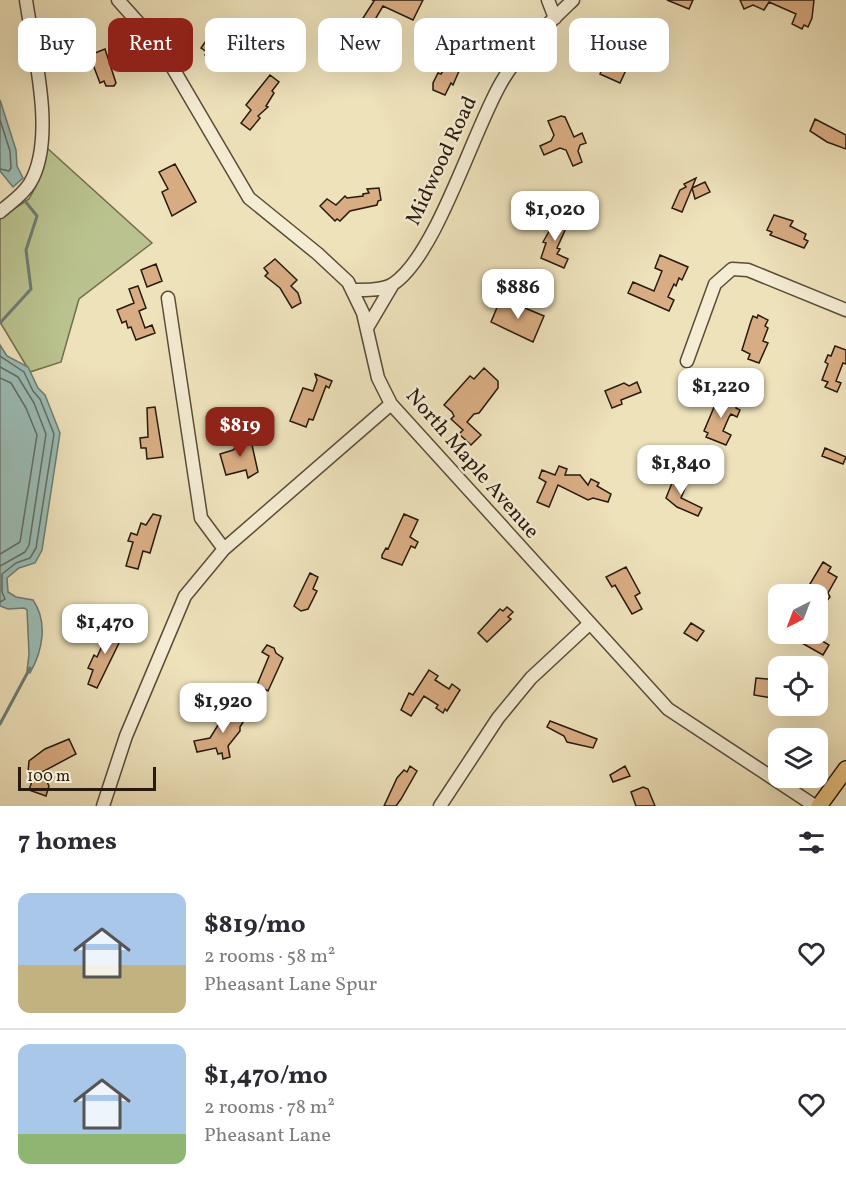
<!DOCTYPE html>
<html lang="en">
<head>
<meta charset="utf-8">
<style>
  body { margin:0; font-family:Vollkorn,serif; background:#f7f7f7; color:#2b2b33; height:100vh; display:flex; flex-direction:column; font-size:22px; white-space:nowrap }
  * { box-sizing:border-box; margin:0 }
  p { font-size:20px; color:#7c7c81 }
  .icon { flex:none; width:33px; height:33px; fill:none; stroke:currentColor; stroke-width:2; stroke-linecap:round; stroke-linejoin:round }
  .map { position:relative; height:806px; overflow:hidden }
  .sheet { display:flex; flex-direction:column; background:#fff; flex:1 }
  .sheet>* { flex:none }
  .guide { position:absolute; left:18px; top:18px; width:810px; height:54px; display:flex; gap:12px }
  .needle { width:39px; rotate:222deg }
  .tools { position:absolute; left:768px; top:584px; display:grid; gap:12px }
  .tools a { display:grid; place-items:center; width:60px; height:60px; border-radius:12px; background:#fff; box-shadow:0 6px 24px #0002; font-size:30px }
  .scale { position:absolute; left:18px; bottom:15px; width:138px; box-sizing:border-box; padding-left:6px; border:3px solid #281a0e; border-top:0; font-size:16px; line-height:21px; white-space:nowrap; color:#281a0e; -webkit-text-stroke:4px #f4ecd3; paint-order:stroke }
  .price { position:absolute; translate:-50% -51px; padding:0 14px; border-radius:12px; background:#fff; color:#222; font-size:20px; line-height:39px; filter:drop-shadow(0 2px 3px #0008) }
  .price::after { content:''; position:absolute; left:50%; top:36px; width:18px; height:14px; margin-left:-9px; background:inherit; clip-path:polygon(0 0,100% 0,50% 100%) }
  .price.current { background:#8f2418; color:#fff }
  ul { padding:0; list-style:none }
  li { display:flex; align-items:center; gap:18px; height:150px; padding:0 18px }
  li+li { border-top:2px solid #e1e1e2 }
  li span { display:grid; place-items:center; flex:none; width:168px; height:120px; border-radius:12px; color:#555 }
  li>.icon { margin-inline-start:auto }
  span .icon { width:72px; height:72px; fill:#fffc; stroke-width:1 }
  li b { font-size:26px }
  h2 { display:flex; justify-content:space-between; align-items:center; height:72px; padding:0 18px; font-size:26px }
  .chip { padding:0 21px; border-radius:12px; background:#fff; box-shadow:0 6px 24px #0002; font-size:21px; line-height:54px }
  .chip.current { background:#8f2418; color:#fff }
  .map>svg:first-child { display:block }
  .green { fill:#bac38f; stroke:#716e4e; stroke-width:1.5 }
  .water { fill:#9bbdb6; stroke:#6d7c73; stroke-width:1.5 }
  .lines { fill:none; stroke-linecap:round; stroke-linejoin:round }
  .shore { stroke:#626c62; stroke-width:1.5 }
  .stream { stroke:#6d7c73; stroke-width:3 }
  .building { fill:#d9ad83; stroke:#281a0e; stroke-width:1.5 }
  .minor-casing { stroke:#5a4c39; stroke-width:15 }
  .major-casing { stroke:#281a0e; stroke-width:18 }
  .minor { stroke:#f4ecd3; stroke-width:12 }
  .major { stroke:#e7c17e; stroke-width:15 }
  .labels { text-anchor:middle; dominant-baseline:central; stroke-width:5; stroke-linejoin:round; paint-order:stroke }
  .street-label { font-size:21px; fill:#281a0e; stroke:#f4ecd3 }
</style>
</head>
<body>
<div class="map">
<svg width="846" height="806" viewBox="0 0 846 806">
  <rect width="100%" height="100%" fill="#eee2bb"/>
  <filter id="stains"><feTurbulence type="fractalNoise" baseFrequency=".00333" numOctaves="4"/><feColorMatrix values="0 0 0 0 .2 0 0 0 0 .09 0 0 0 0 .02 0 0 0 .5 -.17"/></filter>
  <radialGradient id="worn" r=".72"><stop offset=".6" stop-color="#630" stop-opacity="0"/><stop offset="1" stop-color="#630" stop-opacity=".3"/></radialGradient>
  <path class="green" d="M46,147L152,243L79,299L61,362L30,372L0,322V218L29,199L36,186Z"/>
  <path class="water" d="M0,100L16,150L17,166L23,178L13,187L0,171Z
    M0,345L7,356L28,367L38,388L45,395L60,433L42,550L35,563L19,568L7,578L8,592L16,597L33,600C48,622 43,650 30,673L27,671L29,654L27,610L24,608L8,609L0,606Z"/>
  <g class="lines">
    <path class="shore" d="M0,120L10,151L11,168L9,171L0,169
      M0,356L24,372L33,391L40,399L54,434L36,548L30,558L16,563L2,574V592L5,599L0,602
      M0,367L18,377L34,403L46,434L29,545L25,552L0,566
      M0,378L11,383L26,408L37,435L20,542L0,554"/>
    <path class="stream" d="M0,323L31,289L26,250L37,216L25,201
      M0,724L30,668"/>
  </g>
  <path class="building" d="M372,0H423L413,20L383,6L373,23L363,18L374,1Z
    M667,0H693L689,9Z
    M740,0H814L812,18L808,27L804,25L802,29L792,24L796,14L769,2L764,10L753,5L744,9Z
    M612,31L624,36L620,47L625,53L621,54L616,65L626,70L620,83L600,74L605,62L601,61L606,49L604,48Z
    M218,35L238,48L231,57L224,52L218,60L205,55L207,52L201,48L208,38Z
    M92,47L95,53L105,49L116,83L114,86H106L104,81L100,83L92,62L86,65L83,56L87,54L85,50Z
    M455,52L465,57L453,85L451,83L445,95L433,90V83L438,73L441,74Z
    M270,75L279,82L272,91L274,93L266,106L268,107L258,116L260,118L250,130L241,123L251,110L246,105Z
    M561,116L565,117L574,137L582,133L586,143L580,145L578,151L582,162L573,166L566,150L560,148L544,155L540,146L551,141L554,135L548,121Z
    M815,119L846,135V149L827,142L810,131Z
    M175,164L196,202L172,216L162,192L168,189L159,172Z
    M696,178L692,188L705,182L710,192L695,199L692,188L682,212L672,208L680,190L686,187L684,184Z
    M379,188L381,200L378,201L377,205L350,211L340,221L337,219L335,221L320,206L327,199L336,205L345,196L347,198L363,196V194L369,193L367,189Z
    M559,214L567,217L566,228L557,248L560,249L557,254L568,259L564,268L541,258L546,243L543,242Z
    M774,215L793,221L790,226L806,234L804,239L808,241L804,248L770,235L772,232L767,230Z
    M660,255L688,267L682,280L679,278L676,286L674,284L668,297L674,300L669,311L628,293L633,282L654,291L662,271L655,268Z
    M275,259L297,280L291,286L298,293L301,303L292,308L280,288L265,276L268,273L264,268Z
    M156,264L162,281L147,287L141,270Z
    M138,286L146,308L139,311L145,328L152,325L155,333L136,340L131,327L128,328L126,321L122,323L117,310L134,303L129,289Z
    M501,298L544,316L533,342L491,322Z
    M758,315L768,320L765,326L768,328L763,341L768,343L759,363L748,359L750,354L742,350L751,321L753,316L757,318Z
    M835,346L846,350V364L843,363L836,381L841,383L837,392L825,387L828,382L822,380L828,364L825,362L828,355L831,356Z
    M484,368L498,381V388L479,413L474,414L467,422L481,435L471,445L459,434L463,430L451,419L454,416L452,412L444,405L470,376L474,379Z
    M315,374L332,381L329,388L326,386L313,420L309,419L306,427L290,421L303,388L313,391L317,380Z
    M637,382L641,392L621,400L622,404L612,408L605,391L624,383L629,386Z
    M720,393L736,400V408L740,410L737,417L731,414L729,417L723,431L731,435L726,445L706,437L708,433L704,431Z
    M155,407L163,457L147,459L146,448H141L140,438L148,437L147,408Z
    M250,436L258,472L248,478L246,470L226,475L220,454L233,450L236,447L235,441Z
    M825,448L846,457L843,464L822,456Z
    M559,466L567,469L565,475H580L588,485L591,479L599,483L597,486L611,494L608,502L593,498L588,500L558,485L549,507L537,502L546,482L539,478L542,470L555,475Z
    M670,474L688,481L681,498L702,508L698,516L677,507L666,498L672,483L667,481Z
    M153,514L161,516L150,553L143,551L138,569L126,566L133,542L128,541L131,533L137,535L141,523L146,525Z
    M404,514L418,520L410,537L418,542L415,548L411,546L402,565L382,558V555L386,548L388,549Z
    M823,562L831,567L828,572L837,577L828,593L830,597L818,612V594H804Z
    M626,567L640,593L635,596L642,609L632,614L615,585L612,587L606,577Z
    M310,573L318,577L313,589L317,591L308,609L301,611L294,606Z
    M507,607L513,612L508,617L511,619L487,642L478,633L500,609L503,611Z
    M113,622L122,626L118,635L121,636L119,643L97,688L88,684L93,670L88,668L94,655L97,657Z
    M691,623L704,631L697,641L684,633Z
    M784,633H809L829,645L823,655Z
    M267,645L274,648L276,653L283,658L268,691L257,685L269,656L262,652Z
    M429,670L438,676L435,680L449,689L452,684L460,690L447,711L445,709L443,713L436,708L438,705L424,696L411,716L401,710L409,693L413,695Z
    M756,678L778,680V699L754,695Z
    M228,709L236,714L238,710L247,716L240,727V731L228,746L230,757L223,759L222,753L218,754L216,748L197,752L194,741L210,738Z
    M550,721L597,739L593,748L567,742L564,736L547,727Z
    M69,739L76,754L42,772L49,786L46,796L29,790L32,781L28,772L29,761L45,749Z
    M410,766L417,771L401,799L396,806H384L397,778L404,770L407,772Z
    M625,766L630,776L613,782L610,775Z
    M643,787L648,789L655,806H636L631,792Z"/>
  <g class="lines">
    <defs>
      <path id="minor" d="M118,0L161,48L249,198L318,254L348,282L363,313L378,378L391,404L668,709L815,806
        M548,0L555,18
        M0,212C10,203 23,195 30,183C57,138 33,50 26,0
        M353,290C365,290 383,291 393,284C436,256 473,131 501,83C519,51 547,25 573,0
        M168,298L201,518L224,549
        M367,328L393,284
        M687,361L715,284L732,269L748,270L846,310
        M103,806L126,736L185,596L224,549L391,404
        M440,806L498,718L531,678L588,625"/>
      <path id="major" d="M819,806L846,769"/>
    </defs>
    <use href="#minor" class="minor-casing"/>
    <use href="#major" class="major-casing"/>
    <use href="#minor" class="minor"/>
    <use href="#major" class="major"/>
  </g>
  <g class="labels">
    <g class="street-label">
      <text transform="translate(442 161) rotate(-65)">Midwood Road</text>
      <text transform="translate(472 464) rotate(49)">North Maple Avenue</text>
    </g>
  </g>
  <rect width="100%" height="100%" filter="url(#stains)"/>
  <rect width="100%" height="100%" fill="url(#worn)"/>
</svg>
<div class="tools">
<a><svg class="needle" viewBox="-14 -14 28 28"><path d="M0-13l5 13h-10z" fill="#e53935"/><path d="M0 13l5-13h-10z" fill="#7c7c81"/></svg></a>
<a><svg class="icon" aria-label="locate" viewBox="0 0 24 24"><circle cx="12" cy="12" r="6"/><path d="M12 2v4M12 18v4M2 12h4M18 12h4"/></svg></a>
<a><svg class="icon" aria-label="layers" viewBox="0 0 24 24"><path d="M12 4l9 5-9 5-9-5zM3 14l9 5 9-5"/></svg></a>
</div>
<div class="scale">100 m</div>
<b class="price" style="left:555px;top:242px">$1,020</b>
<b class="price" style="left:518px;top:320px">$886</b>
<b class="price" style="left:721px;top:419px">$1,220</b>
<b class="price current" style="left:240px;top:458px">$819</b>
<b class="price" style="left:681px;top:496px">$1,840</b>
<b class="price" style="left:105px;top:655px">$1,470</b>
<b class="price" style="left:223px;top:734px">$1,920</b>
<div class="guide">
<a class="chip">Buy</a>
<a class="chip current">Rent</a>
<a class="chip">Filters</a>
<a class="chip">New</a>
<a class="chip">Apartment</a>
<a class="chip">House</a>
</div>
</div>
<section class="sheet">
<h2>7 homes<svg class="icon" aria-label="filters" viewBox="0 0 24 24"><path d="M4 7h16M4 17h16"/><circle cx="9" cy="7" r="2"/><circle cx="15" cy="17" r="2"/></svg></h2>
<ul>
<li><span style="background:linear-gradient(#a9c7e8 60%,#c2b280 0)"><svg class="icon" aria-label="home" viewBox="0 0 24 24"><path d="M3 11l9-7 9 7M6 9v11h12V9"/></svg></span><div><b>$819/mo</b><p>2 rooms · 58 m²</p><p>Pheasant Lane Spur</p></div><svg class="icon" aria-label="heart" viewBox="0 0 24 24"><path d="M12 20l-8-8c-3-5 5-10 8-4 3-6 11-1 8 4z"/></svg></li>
<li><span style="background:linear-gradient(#a9c7e8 75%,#8fb573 0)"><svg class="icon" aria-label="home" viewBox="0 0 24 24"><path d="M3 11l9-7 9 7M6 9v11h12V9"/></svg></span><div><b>$1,470/mo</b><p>2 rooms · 78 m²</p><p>Pheasant Lane</p></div><svg class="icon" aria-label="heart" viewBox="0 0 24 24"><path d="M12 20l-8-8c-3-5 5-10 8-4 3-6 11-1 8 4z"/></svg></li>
</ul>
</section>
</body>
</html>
